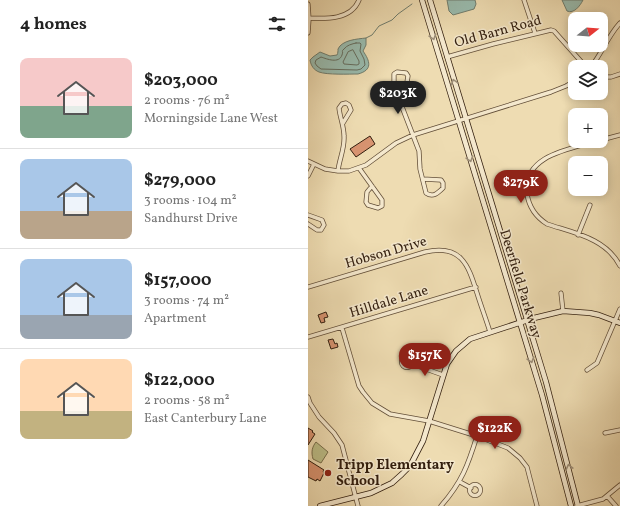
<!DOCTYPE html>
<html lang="en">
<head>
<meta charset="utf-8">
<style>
  body { margin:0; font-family:Vollkorn,serif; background:#f6f6f6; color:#222; height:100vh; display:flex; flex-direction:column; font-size:15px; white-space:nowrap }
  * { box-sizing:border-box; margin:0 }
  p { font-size:13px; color:#767676 }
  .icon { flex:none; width:22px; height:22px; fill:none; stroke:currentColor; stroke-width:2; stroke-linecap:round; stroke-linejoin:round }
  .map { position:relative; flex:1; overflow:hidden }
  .side { display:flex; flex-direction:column; background:#fff; width:308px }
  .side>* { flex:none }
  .needle { width:26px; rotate:73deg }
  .controls { position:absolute; left:260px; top:12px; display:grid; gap:8px }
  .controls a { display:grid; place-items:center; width:40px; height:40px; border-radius:8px; background:#fff; box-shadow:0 2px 10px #0003; font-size:20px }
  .price { position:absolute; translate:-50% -34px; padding:0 9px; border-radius:14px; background:#8f2418; color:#fff; font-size:13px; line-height:26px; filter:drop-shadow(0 1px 2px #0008) }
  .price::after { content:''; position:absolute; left:50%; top:24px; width:12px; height:9px; margin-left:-6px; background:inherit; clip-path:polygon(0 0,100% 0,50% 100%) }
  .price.active { background:#222; color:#fff }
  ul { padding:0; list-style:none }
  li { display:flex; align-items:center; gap:12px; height:100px; padding:0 20px }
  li+li { border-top:1px solid #e0e0e0 }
  li span { display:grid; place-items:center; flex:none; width:112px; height:80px; border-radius:8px; color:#555 }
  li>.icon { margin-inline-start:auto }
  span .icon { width:48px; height:48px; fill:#fffc; stroke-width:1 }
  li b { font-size:17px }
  h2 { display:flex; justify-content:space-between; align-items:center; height:48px; padding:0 20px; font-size:17px }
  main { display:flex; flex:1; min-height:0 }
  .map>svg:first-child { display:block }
  .green { fill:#bdbf89; stroke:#786f4c }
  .water { fill:#99bbae; stroke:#707d6e }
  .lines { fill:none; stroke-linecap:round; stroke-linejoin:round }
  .shore { stroke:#666d5e; stroke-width:1 }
  .stream { stroke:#707d6e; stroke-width:1 }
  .building { fill:#d79370; stroke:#331f0f }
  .street-casing { stroke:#624e38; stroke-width:5 }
  .secondary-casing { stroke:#331f0f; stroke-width:6 }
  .street { stroke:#f4e8cd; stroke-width:3.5 }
  .secondary { stroke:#f4e8cd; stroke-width:4.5 }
  .oneway { stroke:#9d8e78 }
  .poi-dot { fill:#8f2418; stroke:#f4e8cd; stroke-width:1.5 }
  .labels { text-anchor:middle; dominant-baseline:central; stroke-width:3; stroke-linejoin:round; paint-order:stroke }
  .street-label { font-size:14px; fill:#331f0f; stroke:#f4e8cd }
  .poi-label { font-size:14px; font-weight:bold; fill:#331f0f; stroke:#f4e8cd; text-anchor:start }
</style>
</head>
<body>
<main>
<section class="side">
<h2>4 homes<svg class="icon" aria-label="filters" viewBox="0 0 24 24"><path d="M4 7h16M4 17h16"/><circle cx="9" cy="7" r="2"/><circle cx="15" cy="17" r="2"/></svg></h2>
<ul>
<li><span style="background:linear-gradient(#f6c9c9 60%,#7fa58c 0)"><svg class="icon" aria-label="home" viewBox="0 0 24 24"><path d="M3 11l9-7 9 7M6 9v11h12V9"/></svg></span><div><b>$203,000</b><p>2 rooms · 76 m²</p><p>Morningside Lane West</p></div></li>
<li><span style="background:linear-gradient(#a9c7e8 65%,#b9a48a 0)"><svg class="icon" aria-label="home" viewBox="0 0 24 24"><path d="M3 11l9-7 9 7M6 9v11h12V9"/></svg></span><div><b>$279,000</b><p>3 rooms · 104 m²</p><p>Sandhurst Drive</p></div></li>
<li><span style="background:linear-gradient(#a9c7e8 70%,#9aa5b1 0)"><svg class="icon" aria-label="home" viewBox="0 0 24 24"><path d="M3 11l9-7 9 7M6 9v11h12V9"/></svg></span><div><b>$157,000</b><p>3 rooms · 74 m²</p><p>Apartment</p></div></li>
<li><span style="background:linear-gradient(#ffd9b3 65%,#c2b280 0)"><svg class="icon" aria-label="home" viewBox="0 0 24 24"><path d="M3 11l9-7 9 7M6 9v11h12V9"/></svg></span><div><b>$122,000</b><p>2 rooms · 58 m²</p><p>East Canterbury Lane</p></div></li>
</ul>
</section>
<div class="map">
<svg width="312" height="506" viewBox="0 0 312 506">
  <rect width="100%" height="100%" fill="#eedcb2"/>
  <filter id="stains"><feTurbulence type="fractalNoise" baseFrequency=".005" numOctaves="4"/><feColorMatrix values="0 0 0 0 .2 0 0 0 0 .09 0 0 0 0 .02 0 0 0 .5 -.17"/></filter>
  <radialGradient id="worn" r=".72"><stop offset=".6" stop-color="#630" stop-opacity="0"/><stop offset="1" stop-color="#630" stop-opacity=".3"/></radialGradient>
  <path class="green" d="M8,442L20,452L13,463L5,459C3,452 4,447 8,442Z"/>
  <path class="water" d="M139,0H167L168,4L166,9L145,15L141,11Z
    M254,0H275C272,6 266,14 259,11Z
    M58,38V45L55,51C62,61 65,70 50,74C41,74 19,75 11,72C6,70 3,66 2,60L5,57L12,52L22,56L29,55C30,53 30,51 30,49C34,40 49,39 58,38Z"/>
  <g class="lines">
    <path class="shore" d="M48,43H52L53,44L52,51L56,59L57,65L53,69L49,70L13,69L9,66L7,63L8,60L13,57C19,59 31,64 34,55C36,49 32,53 36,49C39,45 44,44 48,43Z
      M45,50L51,61V64L49,65L36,64L35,62L40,52Z"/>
    <path class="stream" d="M58,38L64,35L71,26L84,20L90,14L104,4"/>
  </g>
  <path class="building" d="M62,136L67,144L48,157L42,149Z
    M18,312L20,317L16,318L17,322L13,323L10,315Z
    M25,339L27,344L29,343L30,347L23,349L20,340Z
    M0,428L5,431L4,432L7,434L0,445Z
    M0,460L16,470L15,472L16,473L12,481L9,479L8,481L0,477Z"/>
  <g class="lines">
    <defs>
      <path id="street" d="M216,0L227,33
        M0,4L1,19L0,33
        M0,18C18,19 43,20 51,0
        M139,57L185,44L243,30L246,31L278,67
        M283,67C294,53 300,36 312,23
        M293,77H303L312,74
        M88,91L99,82L100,76L98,73L89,72L86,74V86L111,151L112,169L118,193C125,198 130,193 135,188V183L133,180L115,179
        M293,140L312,135
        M290,141C262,149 214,155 219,194C221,207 228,217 239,224C266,233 298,238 312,266
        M0,161L17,169L30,171H41L58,165L88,143L105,135L243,92L258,86L267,81
        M51,168L74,200V206L70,208L60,205L58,202L59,192L64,186
        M30,171C31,160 37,148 36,136C36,126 32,118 31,108L34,104L38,103L41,105L43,110L35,123
        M0,176L6,164
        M0,215L14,220L16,225L13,230H9L0,224
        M270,235L282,205
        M0,287L117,252C153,244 160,264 169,293C173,306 178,319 182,332
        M253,293L255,311
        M34,328L51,386L55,392L64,403L82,414L121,421L169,436L200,448L212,458L219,467L229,506
        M0,337L168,287
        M93.5 362a5.5 5.5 0 1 1 11 0a5.5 5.5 0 1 1-11 0Z
        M104,364L135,375
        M279,370L289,363L312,309
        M0,397L2,403L11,417L26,433L34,445L50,506
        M297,433L312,430
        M152,482L163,488
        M161.5 490a5.5 5.5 0 1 1 11 0a5.5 5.5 0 1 1-11 0Z
        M299,496L308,506
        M133,506C154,482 160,465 169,436
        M269,506L295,499L312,485"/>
      <path id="secondary" d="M114,0L234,395L263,506
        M122,0L238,382L270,506
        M12,506L63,493L84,483L94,474L102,466L115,441L139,364L148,351L162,339L226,318L255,311L282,313L291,315L312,323"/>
    </defs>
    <use href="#street" class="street-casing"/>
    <use href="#secondary" class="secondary-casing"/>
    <use href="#street" class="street"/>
    <use href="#secondary" class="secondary"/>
  </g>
  <defs><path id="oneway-chevron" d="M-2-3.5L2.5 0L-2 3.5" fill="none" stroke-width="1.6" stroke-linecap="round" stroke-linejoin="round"/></defs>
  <g class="oneway">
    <use href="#oneway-chevron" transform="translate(125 37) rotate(73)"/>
    <use href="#oneway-chevron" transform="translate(146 82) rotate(-107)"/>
    <use href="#oneway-chevron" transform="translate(162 159) rotate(73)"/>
    <use href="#oneway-chevron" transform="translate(223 360) rotate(73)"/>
    <use href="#oneway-chevron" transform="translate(261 467) rotate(-104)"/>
  </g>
  <circle class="poi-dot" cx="20" cy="473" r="4"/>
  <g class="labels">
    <g class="street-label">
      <text transform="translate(190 32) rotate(-15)">Old Barn Road</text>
      <text transform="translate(78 253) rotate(-16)">Hobson Drive</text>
      <text transform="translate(212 284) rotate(73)">Deerfield Parkway</text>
      <text transform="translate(81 302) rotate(-17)">Hilldale Lane</text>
    </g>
    <g class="poi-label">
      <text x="28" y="465">Tripp Elementary<tspan x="28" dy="16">School</tspan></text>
    </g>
  </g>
  <rect width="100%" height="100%" filter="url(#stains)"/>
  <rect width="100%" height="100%" fill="url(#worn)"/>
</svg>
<div class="controls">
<a><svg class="needle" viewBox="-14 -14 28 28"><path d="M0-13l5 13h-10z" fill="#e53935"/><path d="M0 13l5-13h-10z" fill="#767676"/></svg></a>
<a><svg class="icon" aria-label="layers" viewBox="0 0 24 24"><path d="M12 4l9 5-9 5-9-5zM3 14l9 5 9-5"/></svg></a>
<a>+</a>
<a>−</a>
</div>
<b class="price active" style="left:90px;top:115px">$203K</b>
<b class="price" style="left:213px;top:204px">$279K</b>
<b class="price" style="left:117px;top:377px">$157K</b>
<b class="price" style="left:187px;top:450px">$122K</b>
</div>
</main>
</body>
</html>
